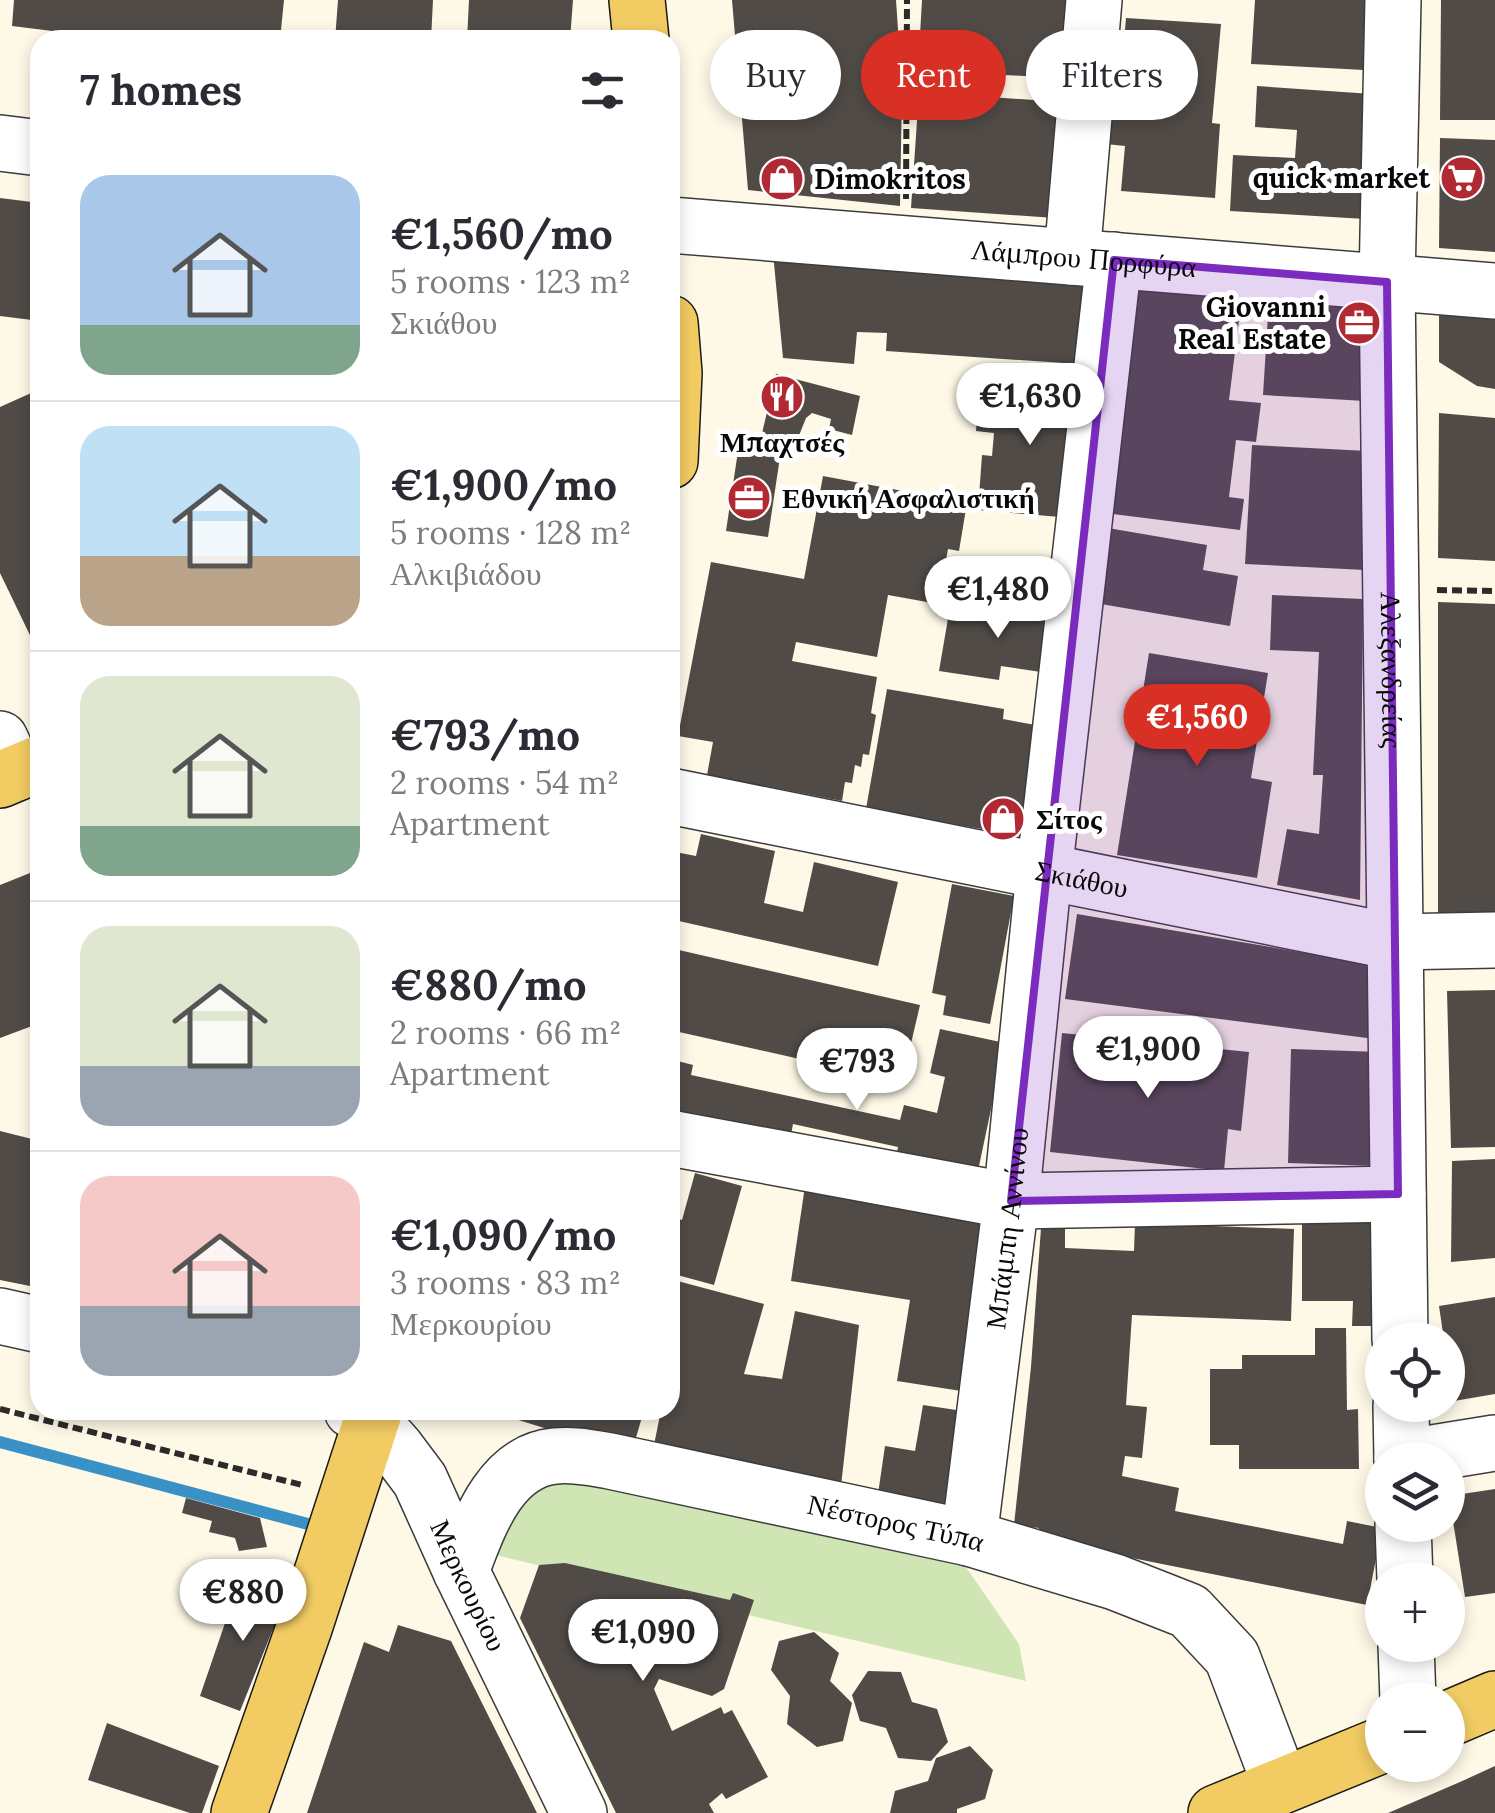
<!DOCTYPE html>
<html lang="en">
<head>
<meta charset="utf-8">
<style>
  body { margin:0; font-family:Lora,serif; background:#f7f7f7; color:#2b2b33; height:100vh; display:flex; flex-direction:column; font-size:38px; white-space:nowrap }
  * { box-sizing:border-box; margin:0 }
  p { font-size:32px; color:#7c7c81 }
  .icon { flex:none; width:55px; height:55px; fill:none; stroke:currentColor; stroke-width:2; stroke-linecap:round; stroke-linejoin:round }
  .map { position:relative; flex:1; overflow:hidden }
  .sheet { position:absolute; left:30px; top:30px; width:650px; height:1390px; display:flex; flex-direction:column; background:#fff; border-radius:30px; box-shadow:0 5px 15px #0003 }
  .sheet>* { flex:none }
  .top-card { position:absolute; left:710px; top:30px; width:635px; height:90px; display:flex; gap:20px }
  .fabs { position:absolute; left:1365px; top:1322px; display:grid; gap:20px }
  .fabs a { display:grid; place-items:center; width:100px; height:100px; border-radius:50%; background:#fff; box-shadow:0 5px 15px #0003; font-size:50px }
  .price { position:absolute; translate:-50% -85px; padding:0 22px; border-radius:35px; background:#fff; color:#222; font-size:32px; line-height:65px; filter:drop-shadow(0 2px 5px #0008) }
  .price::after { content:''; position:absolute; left:50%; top:60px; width:30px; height:22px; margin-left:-15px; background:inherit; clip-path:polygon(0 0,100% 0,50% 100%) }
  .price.selected { background:#d93025; color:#fff }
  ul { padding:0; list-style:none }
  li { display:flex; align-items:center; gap:30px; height:250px; padding:0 50px }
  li+li { border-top:2px solid #e1e1e2 }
  li span { display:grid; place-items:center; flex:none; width:280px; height:200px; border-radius:30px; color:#555 }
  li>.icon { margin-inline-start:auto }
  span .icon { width:120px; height:120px; fill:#fffc; stroke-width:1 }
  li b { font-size:42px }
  h2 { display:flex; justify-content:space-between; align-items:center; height:120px; padding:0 50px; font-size:42px }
  .tag { padding:0 35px; border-radius:45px; background:#fff; box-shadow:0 5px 15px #0003; font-size:35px; line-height:90px }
  .tag.selected { background:#d93025; color:#fff }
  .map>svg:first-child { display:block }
  .green { fill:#cfe5b4 }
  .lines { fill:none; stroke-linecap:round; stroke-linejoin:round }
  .stream { stroke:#3991c6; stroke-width:12 }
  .building { fill:#514b47 }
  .minor-casing { stroke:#3c3c3c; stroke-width:58 }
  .major-casing { stroke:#1a1a1a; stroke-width:58 }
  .path { stroke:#2b2b2b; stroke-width:6; stroke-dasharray:10 5; stroke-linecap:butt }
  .minor { stroke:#fff; stroke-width:55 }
  .major { stroke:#f2cc63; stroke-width:55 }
  .marked { fill:#7b2cbf; fill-opacity:0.2; stroke:#7b2cbf; stroke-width:8; stroke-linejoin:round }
  .labels { text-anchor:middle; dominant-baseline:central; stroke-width:10; stroke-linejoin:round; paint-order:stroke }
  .poi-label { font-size:28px; font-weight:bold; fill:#090909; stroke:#fff; text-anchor:start }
  .street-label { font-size:28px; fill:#090909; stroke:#fff }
</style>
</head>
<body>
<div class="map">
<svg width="1495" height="1813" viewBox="0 0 1495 1813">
  <rect width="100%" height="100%" fill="#fef9e7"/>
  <path class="green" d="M543,1474L966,1567L1019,1644L1026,1681L483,1552Z"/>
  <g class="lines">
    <path class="stream" d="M0,1442L323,1528"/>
  </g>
  <path class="building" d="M14,0H284L280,40H125L12,26Z
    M338,0H433L431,40H335Z
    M469,0H573L570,40H467Z
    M732,0H896L902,89L900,206L748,190Z
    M922,0H1079L1075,79L918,70Z
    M1255,0H1368L1364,70L1251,64Z
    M1441,0H1495V120H1440Z
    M1126,18L1221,24L1212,123L1220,124L1215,198L1121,191L1125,146L1096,143L1099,100L1119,102Z
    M1257,86L1372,94L1365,219L1230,211L1233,155L1295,158L1297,130L1255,127Z
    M919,92L1077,103L1069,219L911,208Z
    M1440,138L1495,140V252L1439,248Z
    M0,198L40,203V321L0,316Z
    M773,253L1099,280L1093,365L886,351L887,333L857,332L854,364L783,358Z
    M1128,265L1244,280L1229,400L1261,403L1256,442L1236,440L1229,497L1244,499L1240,530L1097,512Z
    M1270,283L1362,293L1365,401L1263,395Z
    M1439,307L1495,310V389L1477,386L1439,362Z
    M776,374L860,396L852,435L829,429L831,419L812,413L806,418L792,453L759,446Z
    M994,380L1083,388L1072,518L978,510L982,455L992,456L994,433L976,431L979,388L994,389Z
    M40,389V656L0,573V407Z
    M1439,413L1495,418V561L1438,558Z
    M1252,445L1368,451L1365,570L1245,564Z
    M738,451L780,457L768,537L726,531Z
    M823,476L967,503L959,551L948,549L938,604L888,595L877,657L796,642L792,661L877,677L871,713L876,715L869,755L863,754L861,767L855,765L852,783L845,782L842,801L707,775L713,742L678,736L711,562L804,579Z
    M1108,528L1207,545L1203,570L1238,576L1230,626L1095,603Z
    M1272,595L1363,599L1360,900L1277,885L1287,829L1319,834L1323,775H1313L1319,652L1270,650Z
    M951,601L1063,619L1054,674L1001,666L999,680L939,671Z
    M1438,602L1495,604V924L1438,925Z
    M1149,653L1268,673L1251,778L1272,782L1257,878L1117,855Z
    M887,689L1004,709L1003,719L1052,728L1034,838L866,809Z
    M701,834L775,851L764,903L803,912L814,862L898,882L878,966L670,919V851L696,856Z
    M40,869V1023L0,1038V885Z
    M952,884L1014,896L990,1024L943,1015L946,996L932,993Z
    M1077,914L1375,965V1039L1065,999Z
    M670,948L920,1005L902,1082L670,1030Z
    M1495,990V1147L1451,1148L1447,991Z
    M940,1029L1005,1043L975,1185L894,1168L898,1147L793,1124L787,1156L670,1129V1059L693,1065L691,1075L900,1120L904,1105L937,1113L945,1077L930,1073Z
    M1062,1033L1249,1052L1241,1131L1228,1129L1224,1171L1050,1152Z
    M1291,1049L1380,1052L1377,1166L1288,1163Z
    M0,1131L40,1141V1288L0,1280Z
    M1495,1159V1258L1451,1262L1452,1161Z
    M695,1173L742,1186L714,1285L670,1273V1216L682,1220Z
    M805,1186L1001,1217L974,1393L897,1381L910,1300L791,1281Z
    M1377,1212L1378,1326H1352L1353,1301H1302V1213Z
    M1135,1223L1294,1229L1291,1321L1132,1315L1126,1405L1147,1407L1142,1458L1125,1456L1122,1476L1179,1488L1175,1511L1343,1544L1347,1521L1382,1528L1367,1605L1037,1539L1039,1528L1014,1525L1031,1367L1041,1228L1065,1229V1248L1134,1251Z
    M670,1279L764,1304L744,1374L782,1379L795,1311L859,1325L841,1486L653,1450L661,1410H670V1369L673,1354L670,1353Z
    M1495,1297V1394L1454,1401L1448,1358V1340H1444L1439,1306Z
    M1315,1328H1346L1347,1410L1358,1409L1359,1469H1239V1445H1210V1369H1242V1355H1315Z
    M923,1405L963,1411L949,1506L878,1494L885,1446L915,1451Z
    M486,1410H644L631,1455Z
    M1495,1489V1593L1465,1597L1449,1496Z
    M186,1498L260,1518L267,1547L239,1551L235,1538L209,1532L212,1521L182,1513Z
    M565,1563L730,1600L733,1593L754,1600L724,1689L712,1696L659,1679L654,1689L672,1731L721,1707L724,1714L732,1710L768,1777L726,1799L722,1793L709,1804L714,1813H616L520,1618L539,1565Z
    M278,1582L289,1604L273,1629L240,1711L200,1696L236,1591Z
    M398,1625L451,1641L537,1813H307L364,1642L389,1652Z
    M814,1632L839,1653L830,1681L852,1703L843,1741L817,1747L787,1724L790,1696L771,1670L779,1641Z
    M868,1671L901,1672L912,1702L937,1709L948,1742L931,1761L898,1758L886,1728L860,1721L852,1695Z
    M107,1723L219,1766L202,1813H190L88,1780Z
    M970,1746L993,1770L985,1799L957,1809V1813H890L895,1791L928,1781L936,1758Z
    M1495,1766V1813H1388L1460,1782Z"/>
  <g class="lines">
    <defs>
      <g id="minor">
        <path id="s1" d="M1393,0L1387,282L1400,1340"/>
        <path d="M0,143L40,148"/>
        <path id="s2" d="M670,225L1495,291"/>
        <path d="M1072,257L1094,0"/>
        <path d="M0,739L16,773"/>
        <path id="s3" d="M670,796L1395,942L1495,940"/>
        <path d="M670,1138L1011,1201L1398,1194"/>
        <path d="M0,1316L40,1325"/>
        <path d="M1401,1405L1402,1460"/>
        <path id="s4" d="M352,1410L372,1421L396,1448L420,1480L461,1571L579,1813"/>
        <path d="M1402,1458L1495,1443"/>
        <path d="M1403,1525L1405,1580"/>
        <path id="s5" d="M969,1538L1011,1201L1044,873L1114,260"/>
        <path id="s6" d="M461,1571C478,1527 499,1461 555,1456C574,1454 592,1458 610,1461L969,1538L1115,1582L1189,1611L1232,1657L1281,1786"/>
        <path d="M1406,1645L1408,1700"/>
      </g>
      <path id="major" d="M637,0L641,40
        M670,323L674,373L670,461
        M0,780L40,763
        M1448,1719L1495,1699
        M239,1813L304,1628L375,1410
        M1216,1813L1382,1745"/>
    </defs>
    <use href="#minor" class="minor-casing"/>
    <use href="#major" class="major-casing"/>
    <path class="path" d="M906,199L907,0
      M1437,590L1495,591
      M0,1409L302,1485"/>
    <use href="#minor" class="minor"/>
    <use href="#major" class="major"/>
  </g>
  <path class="marked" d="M1114,260L1387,282L1398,1194L1011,1201Z"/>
  <defs>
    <symbol id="supermarket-disc" viewBox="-11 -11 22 22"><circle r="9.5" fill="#b12a33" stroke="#fff"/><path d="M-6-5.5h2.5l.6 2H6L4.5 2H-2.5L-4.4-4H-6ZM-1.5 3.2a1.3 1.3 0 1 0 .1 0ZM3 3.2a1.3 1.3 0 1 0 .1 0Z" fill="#fff"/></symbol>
    <symbol id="shop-disc" viewBox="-11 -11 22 22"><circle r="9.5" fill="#b12a33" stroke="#fff"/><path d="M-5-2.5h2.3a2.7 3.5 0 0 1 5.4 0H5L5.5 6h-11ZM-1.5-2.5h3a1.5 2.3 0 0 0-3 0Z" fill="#fff"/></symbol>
    <symbol id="office-disc" viewBox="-11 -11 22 22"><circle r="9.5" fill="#b12a33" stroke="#fff"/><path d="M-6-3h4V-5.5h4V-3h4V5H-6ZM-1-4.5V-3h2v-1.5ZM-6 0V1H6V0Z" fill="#fff"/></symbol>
    <symbol id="restaurant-disc" viewBox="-11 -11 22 22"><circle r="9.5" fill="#b12a33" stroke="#fff"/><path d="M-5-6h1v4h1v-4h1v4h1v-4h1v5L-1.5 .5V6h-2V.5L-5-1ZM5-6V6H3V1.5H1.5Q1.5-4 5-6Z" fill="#fff"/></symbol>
  </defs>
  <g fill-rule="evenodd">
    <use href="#supermarket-disc" x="1437" y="153" width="50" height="50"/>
    <use href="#shop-disc" x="757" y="154" width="50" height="50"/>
    <use href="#office-disc" x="1334" y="298" width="50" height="50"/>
    <use href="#restaurant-disc" x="757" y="372" width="50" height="50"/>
    <use href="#office-disc" x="724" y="473" width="50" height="50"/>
    <use href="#shop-disc" x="978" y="794" width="50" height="50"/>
  </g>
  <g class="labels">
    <g class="poi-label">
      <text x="1430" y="178" text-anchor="end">quick market</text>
      <text x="814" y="179">Dimokritos</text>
      <text x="1326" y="307" text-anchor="end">Giovanni<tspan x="1326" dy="32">Real Estate</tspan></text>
      <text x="782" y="442" text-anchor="middle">Μπαχτσές</text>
      <text x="782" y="498">Εθνική Ασφαλιστική</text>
      <text x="1036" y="819">Σίτος</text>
    </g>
    <g class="street-label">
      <text stroke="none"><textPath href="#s2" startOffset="415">Λάμπρου Πορφύρα</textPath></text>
      <text stroke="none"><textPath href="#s1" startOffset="670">Αλεξανδρείας</textPath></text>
      <text stroke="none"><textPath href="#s3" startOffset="420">Σκιάθου</textPath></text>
      <text stroke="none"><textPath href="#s5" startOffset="312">Μπάμπη Αννίνου</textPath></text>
      <text stroke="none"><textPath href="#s6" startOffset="505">Νέστορος Τύπα</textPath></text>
      <text stroke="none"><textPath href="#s4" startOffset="215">Μερκουρίου</textPath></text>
    </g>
  </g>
</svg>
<div class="fabs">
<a><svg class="icon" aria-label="locate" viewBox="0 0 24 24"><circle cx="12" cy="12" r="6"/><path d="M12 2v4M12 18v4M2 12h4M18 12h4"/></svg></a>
<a><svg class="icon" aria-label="layers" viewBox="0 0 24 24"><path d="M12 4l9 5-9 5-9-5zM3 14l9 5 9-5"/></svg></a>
<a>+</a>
<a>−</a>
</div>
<b class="price" style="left:1030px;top:448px">€1,630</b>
<b class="price" style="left:998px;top:641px">€1,480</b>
<b class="price selected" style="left:1197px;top:769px">€1,560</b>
<b class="price" style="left:1148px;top:1101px">€1,900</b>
<b class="price" style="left:857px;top:1113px">€793</b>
<b class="price" style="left:243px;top:1644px">€880</b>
<b class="price" style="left:643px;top:1684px">€1,090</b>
<div class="top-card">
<a class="tag">Buy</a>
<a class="tag selected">Rent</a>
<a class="tag">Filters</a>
</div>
<section class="sheet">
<h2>7 homes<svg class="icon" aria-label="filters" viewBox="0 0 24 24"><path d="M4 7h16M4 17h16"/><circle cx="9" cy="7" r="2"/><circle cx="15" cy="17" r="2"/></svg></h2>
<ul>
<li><span style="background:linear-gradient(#a9c7e8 75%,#7fa58c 0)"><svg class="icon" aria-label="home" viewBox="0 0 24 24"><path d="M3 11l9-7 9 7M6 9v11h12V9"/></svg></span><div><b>€1,560/mo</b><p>5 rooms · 123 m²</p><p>Σκιάθου</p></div></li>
<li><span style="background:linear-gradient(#bfe0f5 65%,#b9a48a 0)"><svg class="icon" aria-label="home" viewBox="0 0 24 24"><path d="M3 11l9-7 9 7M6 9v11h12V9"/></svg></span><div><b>€1,900/mo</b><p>5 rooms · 128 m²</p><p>Αλκιβιάδου</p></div></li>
<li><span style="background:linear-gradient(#dfe7d0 75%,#7fa58c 0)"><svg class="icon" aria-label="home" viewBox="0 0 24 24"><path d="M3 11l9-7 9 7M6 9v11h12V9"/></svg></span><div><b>€793/mo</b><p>2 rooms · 54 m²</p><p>Apartment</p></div></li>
<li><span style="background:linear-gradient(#dfe7d0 70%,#9aa5b1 0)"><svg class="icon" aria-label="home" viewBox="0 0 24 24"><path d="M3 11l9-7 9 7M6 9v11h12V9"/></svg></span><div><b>€880/mo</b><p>2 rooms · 66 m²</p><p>Apartment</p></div></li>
<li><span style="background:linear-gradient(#f6c9c9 65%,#9aa5b1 0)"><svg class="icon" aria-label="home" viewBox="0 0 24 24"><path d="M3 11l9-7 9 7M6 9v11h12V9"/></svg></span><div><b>€1,090/mo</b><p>3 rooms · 83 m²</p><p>Μερκουρίου</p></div></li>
</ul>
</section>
</div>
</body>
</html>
